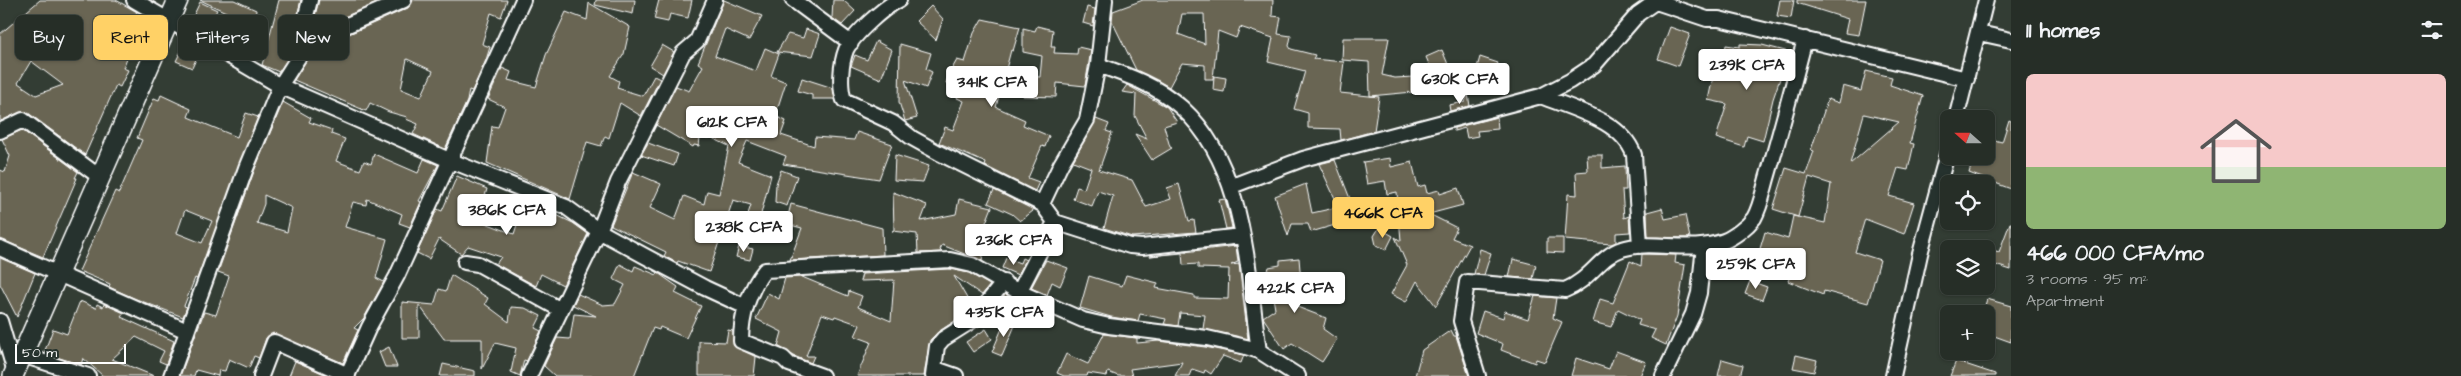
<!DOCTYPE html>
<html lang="en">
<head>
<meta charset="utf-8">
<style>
  body { margin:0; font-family:"Architects Daughter",sans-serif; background:#2e362f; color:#f1f3f6; height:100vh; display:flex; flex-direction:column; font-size:19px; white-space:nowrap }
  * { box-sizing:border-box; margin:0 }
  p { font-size:16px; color:#a4a8a7 }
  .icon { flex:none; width:28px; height:28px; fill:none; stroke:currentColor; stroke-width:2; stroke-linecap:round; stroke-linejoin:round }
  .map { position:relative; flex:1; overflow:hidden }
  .drawer { display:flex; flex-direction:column; background:#262e27; width:450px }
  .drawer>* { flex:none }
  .top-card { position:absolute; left:15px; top:15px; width:475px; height:45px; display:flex; gap:10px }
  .needle { width:32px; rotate:291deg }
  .fabs { position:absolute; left:1940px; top:110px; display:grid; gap:10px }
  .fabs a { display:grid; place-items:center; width:55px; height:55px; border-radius:8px; background:#262e27; box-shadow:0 1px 4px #0004,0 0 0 1px #424a44; font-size:25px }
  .scale { position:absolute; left:15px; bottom:12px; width:111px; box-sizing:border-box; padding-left:5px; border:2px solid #fff; border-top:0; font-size:14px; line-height:18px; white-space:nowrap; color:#fff; -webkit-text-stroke:4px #26332d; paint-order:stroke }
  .price { position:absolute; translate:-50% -42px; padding:0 11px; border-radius:5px; background:#fff; color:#222; font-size:16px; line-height:32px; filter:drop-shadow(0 1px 2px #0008) }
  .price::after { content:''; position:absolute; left:50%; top:30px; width:15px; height:11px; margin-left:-8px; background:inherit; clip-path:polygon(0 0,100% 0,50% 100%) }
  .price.on { background:#ffd166; color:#111 }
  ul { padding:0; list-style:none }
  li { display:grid; align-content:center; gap:10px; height:265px; padding:0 15px }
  li span { display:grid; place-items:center; height:155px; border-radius:8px; color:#555 }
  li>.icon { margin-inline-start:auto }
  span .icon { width:90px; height:90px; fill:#fffc; stroke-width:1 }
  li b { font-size:21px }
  h2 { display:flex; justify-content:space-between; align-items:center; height:60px; padding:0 15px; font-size:21px }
  .pill { padding:0 18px; border-radius:8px; background:#262e27; box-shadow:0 1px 4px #0004,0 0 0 1px #424a44; font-size:18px; line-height:45px }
  .pill.on { background:#ffd166; color:#111 }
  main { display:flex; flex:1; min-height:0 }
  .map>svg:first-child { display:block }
  .building { fill:#696552; stroke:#fff; fill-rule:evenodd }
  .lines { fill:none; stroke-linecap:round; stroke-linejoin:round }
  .street-casing { stroke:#fff; stroke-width:18 }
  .secondary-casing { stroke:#fff; stroke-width:22 }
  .street { stroke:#26332d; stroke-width:14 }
  .secondary { stroke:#26332d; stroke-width:19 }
</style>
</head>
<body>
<main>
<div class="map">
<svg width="2011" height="376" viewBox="0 0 2011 376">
  <rect width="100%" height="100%" fill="#333d34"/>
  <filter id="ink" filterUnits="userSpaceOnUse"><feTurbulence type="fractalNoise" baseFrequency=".02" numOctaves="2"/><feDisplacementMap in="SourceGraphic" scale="10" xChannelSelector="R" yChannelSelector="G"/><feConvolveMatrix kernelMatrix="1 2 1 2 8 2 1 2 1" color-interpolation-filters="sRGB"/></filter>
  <g filter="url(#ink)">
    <path class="building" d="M40,0H116L137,12L120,43L131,48L123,68L128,70L120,87L116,85L85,155L28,113L20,112L1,121L0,119V34ZM31,61L63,85L36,95L18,83Z
      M200,0H234L256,10L250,56L226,43L239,18Z
      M279,0H301L292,37L294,49L279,72L262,65Z
      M319,0H375L377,3L323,26L310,35Z
      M413,0H507L501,17L491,13L482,44L490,47L486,60L472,91L469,90L467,101L445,149L413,134L418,124L406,119L407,117L389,112L370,103L366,111L294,80L309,56L331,42L408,8ZM407,59L433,71L421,97L401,89Z
      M596,0H635L633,14L595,5Z
      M659,0H692L688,18L670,14L668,22L654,19Z
      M724,0L762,16L749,40L725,29L715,56L756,71L765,48L779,54L771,76L786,82L775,116L786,121L781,135L814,146L815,137L854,140L857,132L892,144L879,179L783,164L786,156L747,141L738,162L771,175L760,218L748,214L751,205L733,200L709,272L678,261L677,263L664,256L666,252L611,225L633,172L661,184L650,208L675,220L684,196L704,204L707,191L719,194L729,146L712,138L700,137L699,146L694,145L693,147L656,125L676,86L689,91L703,66L698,63Z
      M833,0H843L855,11L842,25L832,18Z
      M1143,0H1273L1272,16L1281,17L1278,34L1291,36L1289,46L1291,49L1315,55L1313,59L1344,62L1340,93L1379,97L1374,131L1341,140L1340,129L1308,128V113L1294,109L1305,71L1268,62L1273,38L1240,27L1236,38L1218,31L1213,79H1205V65L1182,63L1169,87L1136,70L1112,21L1113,11ZM1182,14H1204L1205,44L1178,34Z
      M1780,0H1794L1791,18L1777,16Z
      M1797,0H1866L1859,35L1845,33L1848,19L1797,3Z
      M200,2L217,10L205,32L190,23Z
      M589,3L630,27L624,54L610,76L619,81L617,88L643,96L654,76L660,79L641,116L620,103L609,138L605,136L601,146L587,142L570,199L487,163L492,126L498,127L505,107L488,99L502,68L511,72L508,80L536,87L546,55L566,12L587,20Z
      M931,6L943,19L936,40L916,21Z
      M1087,7L1095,9L1093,26L1083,23Z
      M982,19L1020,27L1013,51L1011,50L996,107L1025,120L1023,125L1049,136L1045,147L1042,146L1028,178L1039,182L1035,191L985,166L986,163L939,143L945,127L953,130L964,101L957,98L961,87L946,83L949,74L957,60L965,62L974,33Z
      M1037,26L1053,30L1051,47H1055L1054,53L1077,54L1078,47L1091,50L1085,86L1057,83L1056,97L1023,96V76L1040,77L1042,56L1023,52V28L1035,31Z
      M1670,27L1690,34L1678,66L1658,59Z
      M806,29L820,34L813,56L777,52L788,34L803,38Z
      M1343,38H1389L1382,75L1395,78L1414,77L1413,92L1370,96L1369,62L1342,60Z
      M876,41L892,50L881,79L851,66L855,55L867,60Z
      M900,44L931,53L926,69L932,72L926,88L905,80L917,118L905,121L899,102Z
      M1740,44L1762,45L1789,52L1773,99L1763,141L1747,136L1744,147L1716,138L1727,104L1708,100L1713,77L1721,78L1726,45L1740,47Z
      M662,45L674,52L663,74L650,66Z
      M182,49L197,57L192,68L176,61Z
      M1442,50L1450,69L1434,76L1426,57Z
      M1480,57L1498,63L1492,77L1476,71Z
      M1866,71L1892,77L1890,85L1923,96L1910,143L1914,144L1908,170L1898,168L1889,196L1914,203L1904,234L1865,219L1855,252L1880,260L1868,303L1824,291L1823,295L1788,281L1795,264L1759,252L1765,232L1788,239L1793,216L1825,223L1831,184L1809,177L1798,217L1773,209L1786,168L1806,174L1814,151L1811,150L1828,99L1839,103L1843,86L1861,91ZM1864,114L1899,122L1850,164Z
      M1214,76L1226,78L1224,92L1213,90Z
      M802,78L833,88L835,99H812V95L798,91Z
      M1127,85L1167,107L1177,122L1164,126L1170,147L1172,148L1152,160L1135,134L1147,139L1135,116L1136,94L1122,92Z
      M1468,94L1470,106L1450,111L1449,105L1465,102Z
      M161,95L191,109L188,117L237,137L246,113L258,117L197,279L195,278L184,306L187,307L183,317L136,299L109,287L110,284L79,271L115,191L119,193L142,140L137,138L154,98L159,100ZM185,210L212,221L202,243L177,233Z
      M283,102L311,118L309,122L332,130L331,134L345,139L336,161L360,170L364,161L371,164L374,154L418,173L424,159L438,165L419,201L421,202L410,227L399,223L402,214L367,199L366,205L353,202L345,227L387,239L376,278L384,282L364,318L354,328L358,330L343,363L273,333L266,338L259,358L254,356L249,368L229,359L225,371L219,370L218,376L196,370L194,376H180L204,312L216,315L229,276L218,272L254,171ZM264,195L292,208L287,232L257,223L264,204Z
      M1497,117L1498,129L1477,131L1478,136L1467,138L1465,128L1454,131V128Z
      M1096,119L1109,124L1106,131L1112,133L1099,170L1132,180L1146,207L1171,199L1167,188L1179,184L1189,221L1194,220L1196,232L1132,237L1104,228L1113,196L1098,191L1092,206L1073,199L1077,187L1084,189L1091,168L1073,161Z
      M2009,120L2011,121V189L1969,173L1974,156H1986V138L2002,142Z
      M22,130L78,172L75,178H77L43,257L0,239V170L5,172L10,156L2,139Z
      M648,143L678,154L674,166L641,155Z
      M895,155L929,166L923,182L894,180Z
      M1587,155H1602V168L1625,166L1626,190H1622L1624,218L1629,216L1630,232L1616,233V242L1611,244L1565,240L1568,194L1577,195L1576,172L1588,171Z
      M1390,158L1391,167L1412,162L1418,187L1425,185L1427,193L1439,190L1440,194L1458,188L1463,205L1429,214L1457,228L1452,238L1470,245L1436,306L1417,281L1406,302L1391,294L1407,265L1395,237L1401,241L1397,192L1387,194L1385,181L1367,184L1363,162Z
      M1335,160L1359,222L1343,227L1342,223L1311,232L1308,224H1292L1288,236L1275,196L1306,184L1312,213L1339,207L1319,164Z
      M781,170L797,176L787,206L775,202L776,184Z
      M457,176L487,189L478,220L514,234L525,200L573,223L588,234L563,285L541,274L536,286L496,264L501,257L468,246L461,254L439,239L429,259L417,253L437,209L442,211Z
      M994,190L1032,209L1033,211L1020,221L1012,214L988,203Z
      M893,192L927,205L921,221L956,214L959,199L992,207L981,235L987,236L982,261L942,245L940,250L942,252L918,253L917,234L892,231L894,230Z
      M1225,199L1231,223L1232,228L1226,229L1219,200Z
      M791,204L882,228L883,255L790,260L802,228L786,224Z
      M1662,208L1665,219L1685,215L1690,238L1648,237L1647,212Z
      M2010,223H2011V270L1986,262V248L1999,252Z
      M1379,228L1393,236L1386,250L1376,245L1374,236Z
      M1547,238H1563V253L1547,252Z
      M739,246L753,249L750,260L736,257Z
      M1236,246L1238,262L1231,265L1239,264L1248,339L1203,329L1205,315L1180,313L1178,326L1164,324L1166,319L1140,314L1138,321L1111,317L1080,308L1089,276L1122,286L1126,275L1158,283L1156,288L1194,295V298L1228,299L1229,269L1198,268V264L1183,265L1182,253L1150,256Z
      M1480,249L1491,253L1484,275L1474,274Z
      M1642,254L1676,255L1675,263L1685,265L1677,316L1666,345L1651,338L1655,330L1638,325L1640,320L1618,309L1611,327L1593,322L1600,299L1613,303L1630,261L1641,266Z
      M0,258L35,273L17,317L0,284Z
      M1006,258L1020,263L1022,258L1026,260L1018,275L1002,268Z
      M1299,258L1301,282L1289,284L1292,305L1326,318L1323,329L1337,339L1322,362L1292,343L1284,349L1264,319L1263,317L1275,309L1270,280L1265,281L1269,267L1280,265V260Z
      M1513,259L1536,265L1533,279L1509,277Z
      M1046,260L1068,268L1060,286L1052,282L1047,295L1031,288Z
      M620,264L633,271L635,266L657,275L658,273L678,287L675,293L701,306L686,338L660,327L659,330L653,328L634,376H555L544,366L557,338L570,339L574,314L596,316L573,305L578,294L603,305L615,304L625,285L613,279Z
      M949,269L969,273L990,285L982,295L954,276L972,307L967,313L938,332L930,340L924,376H857L871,342L855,336L860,325L835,316L834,318L822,314L806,356H814L811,363L794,356L778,346L782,332L756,319L768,293L779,299L785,278L802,277L848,296L849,291L862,296L858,307L891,321L894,280L860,281L862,274Z
      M451,275L488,298L485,304L509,322L511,307L525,308L541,316L535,328L541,331L527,361L524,360L520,376L511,372L516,348L495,343L482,369V339H444L419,305V338H402V302L434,305L439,289L446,291Z
      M1750,281L1767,287L1762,300L1745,294Z
      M1005,294L1015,300L1007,312L997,305Z
      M1535,296L1556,298L1553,318L1562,322L1545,362L1536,359L1535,363L1501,350L1503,344L1476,333L1483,311L1503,318L1505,311L1528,319Z
      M1987,299L2011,306V342L1986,333V313L1983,312Z
      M80,301L96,308L97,304L103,307L104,304L124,313L121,317L174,341L166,364L159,361L164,351L136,337L112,359L154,376H103L83,358L81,365L44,353L53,329L67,334Z
      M1006,319L1016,323L1002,356L992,352Z
      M986,329L992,339L973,352L966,342Z
      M728,330L733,331L734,346L756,357L754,376H699V341L726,342Z
      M1451,330L1454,336H1456L1469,376H1415L1422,350Z
      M1104,334L1137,338V343L1159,341L1205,347L1244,355L1241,363L1223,356L1211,374L1205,370L1204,373L1192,369L1189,376H1175L1182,362L1130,369L1132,376H1118L1108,372L1107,376L1088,373L1087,376H1064L1057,373L1066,354L1088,364Z
      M389,347L397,367H385L379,352Z
      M1616,351L1646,362L1640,376H1571L1576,358L1609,369Z
      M1796,355L1817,360L1814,372L1793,368Z
      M1722,359L1743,365L1740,376H1718Z
      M295,361L329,376H289Z
      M1956,361L1995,374V376H1950Z
      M443,364L475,371V376H440Z"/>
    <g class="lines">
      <defs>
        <path id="street" d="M134,0L280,86L449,160L566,207L599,231L643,255L705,288L746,307
          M793,0L851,43
          M899,0C884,7 853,35 846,50C841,63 839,86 844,100L893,123L912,138L939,153L1042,204L1055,222L1130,246L1142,247L1242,236
          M1656,2L1707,19H1719L1967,79
          M1979,33L2011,40
          M303,50L300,39L310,0
          M1098,65C1127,75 1158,86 1182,108C1246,166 1247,271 1259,351
          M1541,96C1572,109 1622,120 1634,155L1640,246
          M1956,119L1986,0
          M0,131L23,120L101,178
          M1232,186L1303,159L1541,96L1570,81L1594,65L1638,14L1658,0
          M1042,204L1061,164L1087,120L1098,65L1105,0
          M0,248L187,331
          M465,262L478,264L561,310
          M1019,292L1055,222
          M0,321L15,372
          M22,355L88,376
          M936,369L956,376
          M171,376L246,168L280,86L303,50L327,34L404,0
          M261,376L274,342L348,375
          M347,376L369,327L397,276L523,0
          M529,376L599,231L618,182L683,53L697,41L715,0
          M822,376L789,364L783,358L741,341C741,317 749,289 765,270L950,260L972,265L1019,292L1083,320L1109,326L1207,338L1246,347L1259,351L1298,376
          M933,376L937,346L943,339L973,320L1004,282
          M1478,376L1461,321L1467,282L1565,290C1590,280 1600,256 1622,249C1651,239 1690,254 1724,241C1734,237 1747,227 1754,218C1761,206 1764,188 1768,175C1781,130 1793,85 1805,39
          M1663,376L1693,314L1699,293L1704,246
          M1893,376L1920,254L1949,147"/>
        <path id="secondary" d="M13,376L178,0"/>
      </defs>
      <use href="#street" class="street-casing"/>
      <use href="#secondary" class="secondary-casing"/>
      <use href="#street" class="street"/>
      <use href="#secondary" class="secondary"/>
    </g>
  </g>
</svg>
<div class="fabs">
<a><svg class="needle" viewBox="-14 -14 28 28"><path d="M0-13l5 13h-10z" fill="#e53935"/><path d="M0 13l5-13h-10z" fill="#a4a8a7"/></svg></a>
<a><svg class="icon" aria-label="locate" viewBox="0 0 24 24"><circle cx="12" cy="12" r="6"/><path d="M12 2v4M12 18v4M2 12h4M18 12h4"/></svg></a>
<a><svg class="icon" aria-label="layers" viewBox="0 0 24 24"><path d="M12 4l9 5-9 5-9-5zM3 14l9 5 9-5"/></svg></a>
<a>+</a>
</div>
<div class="scale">50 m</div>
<b class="price" style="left:1747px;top:91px">239K CFA</b>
<b class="price" style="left:1460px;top:105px">630K CFA</b>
<b class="price" style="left:992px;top:108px">341K CFA</b>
<b class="price" style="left:732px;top:148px">612K CFA</b>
<b class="price" style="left:507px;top:236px">386K CFA</b>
<b class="price on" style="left:1383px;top:239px">466K CFA</b>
<b class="price" style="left:744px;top:253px">238K CFA</b>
<b class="price" style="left:1014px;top:266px">236K CFA</b>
<b class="price" style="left:1756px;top:290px">259K CFA</b>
<b class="price" style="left:1295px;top:314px">422K CFA</b>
<b class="price" style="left:1004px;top:338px">435K CFA</b>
<div class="top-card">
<a class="pill">Buy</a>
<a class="pill on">Rent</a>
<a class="pill">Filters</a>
<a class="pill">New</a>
</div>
</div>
<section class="drawer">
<h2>11 homes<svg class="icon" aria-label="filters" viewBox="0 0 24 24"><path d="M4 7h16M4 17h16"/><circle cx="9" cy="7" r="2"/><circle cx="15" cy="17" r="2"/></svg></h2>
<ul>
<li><span style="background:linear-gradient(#f6c9c9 60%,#8fb573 0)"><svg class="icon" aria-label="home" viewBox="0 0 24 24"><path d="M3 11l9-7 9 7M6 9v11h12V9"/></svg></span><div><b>466 000 CFA/mo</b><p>3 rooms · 95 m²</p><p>Apartment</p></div></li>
</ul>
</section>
</main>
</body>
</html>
